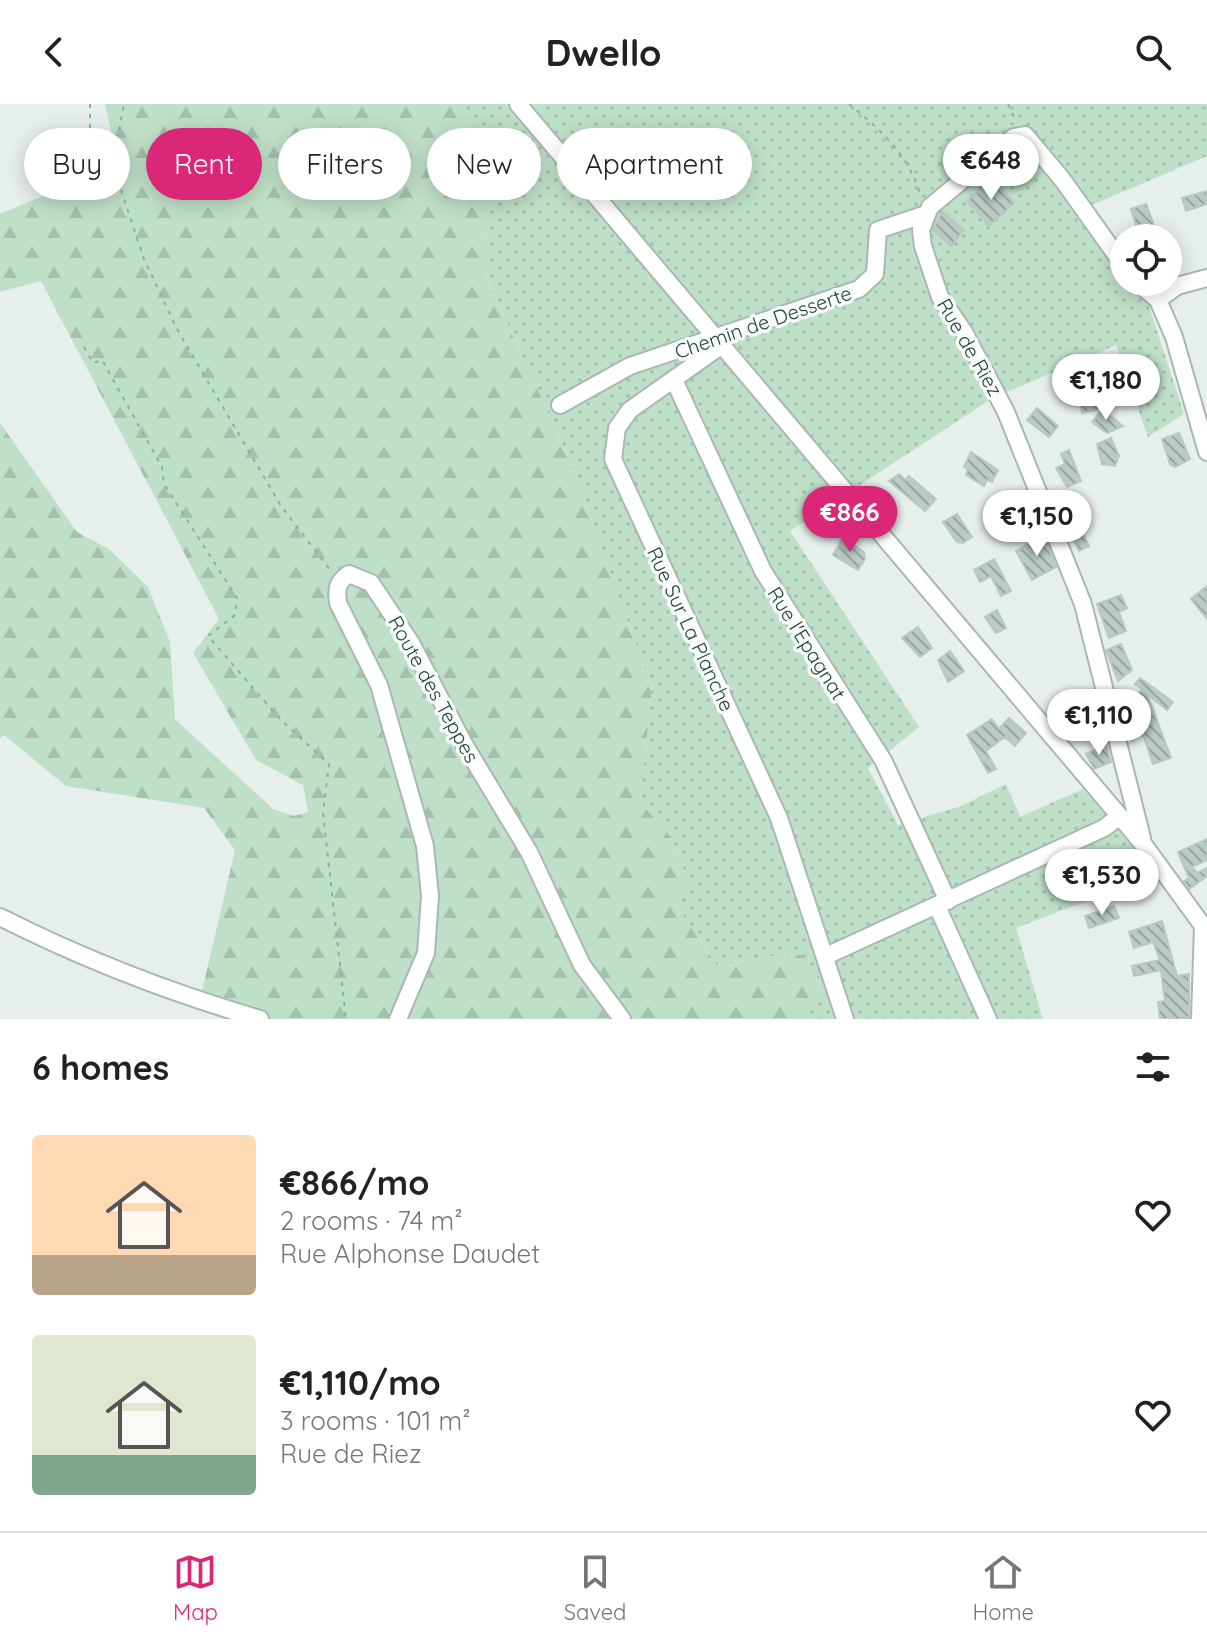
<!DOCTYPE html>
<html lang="en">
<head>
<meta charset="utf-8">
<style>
  body { margin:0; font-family:Quicksand,sans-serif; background:#f6f6f6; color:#222; height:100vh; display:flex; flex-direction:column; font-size:30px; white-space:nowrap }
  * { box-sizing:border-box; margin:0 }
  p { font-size:26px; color:#767676 }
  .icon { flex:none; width:44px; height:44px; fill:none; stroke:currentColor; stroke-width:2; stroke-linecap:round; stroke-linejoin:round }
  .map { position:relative; height:915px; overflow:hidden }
  .details { display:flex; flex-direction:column; background:#fff; flex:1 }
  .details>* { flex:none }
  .guide { position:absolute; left:24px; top:24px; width:800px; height:72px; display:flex; gap:16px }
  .fabs { position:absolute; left:1110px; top:120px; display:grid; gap:16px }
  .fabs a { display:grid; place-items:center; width:72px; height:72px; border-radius:50%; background:#fff; box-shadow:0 4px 20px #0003; font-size:40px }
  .price { position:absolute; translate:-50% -68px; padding:0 18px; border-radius:28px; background:#fff; color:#222; font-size:26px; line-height:52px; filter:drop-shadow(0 2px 4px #0008) }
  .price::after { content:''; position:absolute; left:50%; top:48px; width:24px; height:18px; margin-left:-12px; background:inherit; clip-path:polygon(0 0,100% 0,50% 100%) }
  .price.active { background:#db2777; color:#fff }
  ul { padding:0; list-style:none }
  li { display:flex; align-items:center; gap:24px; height:200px; padding:0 32px }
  li span { display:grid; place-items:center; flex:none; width:224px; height:160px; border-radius:8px; color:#555 }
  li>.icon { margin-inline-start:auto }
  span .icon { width:96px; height:96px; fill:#fffc; stroke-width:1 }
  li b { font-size:34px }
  h2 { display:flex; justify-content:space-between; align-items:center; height:96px; padding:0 32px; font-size:34px }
  .chip { padding:0 28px; border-radius:36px; background:#fff; box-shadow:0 4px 20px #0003; font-size:28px; line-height:72px }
  .chip.active { background:#db2777; color:#fff }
  header { display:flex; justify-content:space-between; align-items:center; height:104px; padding:0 32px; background:#fff; font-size:36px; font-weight:800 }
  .dock { display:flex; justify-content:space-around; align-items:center; height:112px; border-top:2px solid #e0e0e0; background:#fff; font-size:22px; color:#767676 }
  .dock a { display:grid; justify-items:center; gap:4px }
  .dock .active { color:#db2777 }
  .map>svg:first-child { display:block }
  .green { fill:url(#green-dots) }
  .forest { fill:url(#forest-firs) }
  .building { fill:url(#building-back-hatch); stroke:#b8c9c2; stroke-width:2 }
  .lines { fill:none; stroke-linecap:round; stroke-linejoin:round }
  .minor-casing { stroke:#a8b8b2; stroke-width:20 }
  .path { stroke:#86b3a5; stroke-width:2; stroke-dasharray:4 6; stroke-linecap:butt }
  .minor { stroke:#fff; stroke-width:16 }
  .labels { text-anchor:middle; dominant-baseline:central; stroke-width:7; stroke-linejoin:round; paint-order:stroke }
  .street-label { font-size:20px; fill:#24423a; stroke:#f7fbf9 }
</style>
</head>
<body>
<header><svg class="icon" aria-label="back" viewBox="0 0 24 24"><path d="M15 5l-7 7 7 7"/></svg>Dwello<svg class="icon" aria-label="search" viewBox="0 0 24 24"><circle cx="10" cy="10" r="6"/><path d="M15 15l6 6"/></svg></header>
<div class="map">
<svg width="1207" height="915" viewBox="0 0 1207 915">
  <defs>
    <pattern id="green-dots" width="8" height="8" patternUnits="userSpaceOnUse" patternTransform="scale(2)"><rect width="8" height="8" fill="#bfe0c8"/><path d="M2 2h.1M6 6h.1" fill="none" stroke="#a4c1ad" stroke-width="1.8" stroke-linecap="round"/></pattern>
    <pattern id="forest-firs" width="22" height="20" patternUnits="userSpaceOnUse" patternTransform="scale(2)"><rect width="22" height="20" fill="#bfe0c8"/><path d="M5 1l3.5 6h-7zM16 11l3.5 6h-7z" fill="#a4c1ad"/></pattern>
    <pattern id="building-back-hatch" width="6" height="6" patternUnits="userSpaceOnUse" patternTransform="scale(2)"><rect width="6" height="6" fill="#bbcac4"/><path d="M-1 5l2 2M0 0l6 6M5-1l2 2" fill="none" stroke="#98a6a0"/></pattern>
  </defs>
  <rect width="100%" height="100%" fill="#e6efeb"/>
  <path class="green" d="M466,0H1207V52L1092,101L1124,156V178H1137L1147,196L1184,310L1148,333L1116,241L991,295L790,427L919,623L868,664L898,721L961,702L1006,680L1020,713L1083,685L1157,770L1016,824L1043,915H814L779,851L717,862L676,801L688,777L672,734L640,698L652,585L569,354L485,171L486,95Z"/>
  <path class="forest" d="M105,0H466L486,95L485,171L569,354L652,585L640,698L672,734L688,777L676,801L717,862L779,851H803L826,882L806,899L814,915H230L202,887L235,746L204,704L66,682L4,631L0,634V319L77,428L109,445L148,483L170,538L175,615L273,705L294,712L308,708L303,681L256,656L193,549L219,515L41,177L0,188V110L97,69L119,65Z"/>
  <path class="building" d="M993,74L1014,99L989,122L967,97Z
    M1207,87V100L1186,107L1182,94Z
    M1146,100L1158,132L1140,134L1131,105Z
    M942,107L964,126L951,142L933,126Z
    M1101,280L1103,290L1098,293L1101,305L1082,309L1080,296H1085L1083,284Z
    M1037,304L1058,322L1049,333L1027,316Z
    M1102,306L1123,322L1107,329L1092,318Z
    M1179,329L1190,355L1175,363L1170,360L1162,335Z
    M1111,334L1119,352L1115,362L1102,360L1097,340Z
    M1069,346L1081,377L1067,383L1056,364L1065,360L1061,350Z
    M971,348L998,366L992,378L987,376L984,382L966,371L968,365L964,363Z
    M899,370L905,376L909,372L936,395L925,407L889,377Z
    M957,410L972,433L963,439L957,438L943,418Z
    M1077,418L1089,442L1079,447L1067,422Z
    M1044,432L1056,463L1032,476L1016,447Z
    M843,434L864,448L865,455L858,466L833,451Z
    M994,455L1011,487L1001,492L991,472L980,478L974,466Z
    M1207,482V515L1191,495Z
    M1121,491L1127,504L1119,508L1126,527L1109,534L1097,500Z
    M997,506L1006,524L996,529L985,513Z
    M918,523L932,544L920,553L902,534Z
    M1121,540L1132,566L1118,577L1106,546Z
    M950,547L964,567L948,578L938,556Z
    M1140,574L1173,598L1167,606L1147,590L1171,654L1153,660L1143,631L1132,636L1128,625L1152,617L1142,610L1147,603L1135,594L1142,585L1135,580Z
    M1009,614L1026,629L1015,642L1005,633L986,647L996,665L988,669L967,631L992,615L999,625Z
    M1106,641L1111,658L1094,665L1086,650Z
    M1207,735V756L1192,763L1197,769L1207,764V772L1189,785L1184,777L1189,774L1178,748Z
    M1114,802L1119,814L1089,824L1085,812Z
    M1162,817L1177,872L1189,870V915H1160L1158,898L1165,897L1161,866L1134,872L1132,862L1160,856L1153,838L1134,844L1129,828Z"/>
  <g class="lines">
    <defs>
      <path id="minor" d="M518,0L1144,741L1203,822L1200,915
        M1124,162L1062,75L1025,31L1014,33L930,103L921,126L923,142L940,193L964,228L1006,308L1083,500L1142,734
        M1137,178L1158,196L1174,233L1207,348
        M1158,196L1177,182L1207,174
        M722,241L630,306L617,324L613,355L779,714L845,915
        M674,276L763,467L883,656L948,797
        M560,301L630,262L859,185L875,170L878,126L926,110
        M937,802L988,915
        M0,813C83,855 171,889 260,915
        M826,852L1104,724L1120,712
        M398,915L426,849L430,792L425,742L379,581L338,499C336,485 337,478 349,470L371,479L411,539L464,640L529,748L582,861L622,915"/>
    </defs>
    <use href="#minor" class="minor-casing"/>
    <path class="path" d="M90,0V34L104,39L118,31L124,0
      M849,0C881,26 910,52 921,93
      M1008,0L1016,18
      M111,37L122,89L144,155L177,225L281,402L331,467
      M84,243L93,259L102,256L162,363L164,380L237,494L235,511L208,532L280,615L329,660L323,709L346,915"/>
    <use href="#minor" class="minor"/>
  </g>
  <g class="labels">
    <g class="street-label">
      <text transform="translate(763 218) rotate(-19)">Chemin de Desserte</text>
      <text transform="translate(970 243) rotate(60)">Rue de Riez</text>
      <text transform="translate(691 525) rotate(65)">Rue Sur La Planche</text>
      <text transform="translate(807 539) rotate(58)">Rue l'Epagnat</text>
      <text transform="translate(434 585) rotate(61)">Route des Teppes</text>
    </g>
  </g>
</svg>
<div class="fabs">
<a><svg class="icon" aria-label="locate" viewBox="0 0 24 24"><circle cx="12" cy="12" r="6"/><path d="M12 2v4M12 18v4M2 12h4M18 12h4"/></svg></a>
</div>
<b class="price" style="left:991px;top:98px">€648</b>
<b class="price" style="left:1106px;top:318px">€1,180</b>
<b class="price active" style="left:850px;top:450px">€866</b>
<b class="price" style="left:1037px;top:454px">€1,150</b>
<b class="price" style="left:1099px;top:653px">€1,110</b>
<b class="price" style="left:1102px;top:813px">€1,530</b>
<div class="guide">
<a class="chip">Buy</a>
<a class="chip active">Rent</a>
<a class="chip">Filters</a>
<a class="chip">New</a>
<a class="chip">Apartment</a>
</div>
</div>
<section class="details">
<h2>6 homes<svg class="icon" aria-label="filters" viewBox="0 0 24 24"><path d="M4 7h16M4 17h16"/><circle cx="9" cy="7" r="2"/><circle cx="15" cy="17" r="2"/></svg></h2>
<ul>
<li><span style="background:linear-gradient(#ffd9b3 75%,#b9a48a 0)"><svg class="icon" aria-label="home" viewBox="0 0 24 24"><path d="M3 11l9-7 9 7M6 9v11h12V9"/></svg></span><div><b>€866/mo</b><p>2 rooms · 74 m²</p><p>Rue Alphonse Daudet</p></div><svg class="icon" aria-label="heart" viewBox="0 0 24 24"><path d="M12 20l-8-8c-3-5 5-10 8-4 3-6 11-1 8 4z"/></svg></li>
<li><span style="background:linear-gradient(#dfe7d0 75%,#7fa58c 0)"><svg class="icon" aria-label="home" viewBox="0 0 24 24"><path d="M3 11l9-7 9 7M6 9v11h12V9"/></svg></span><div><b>€1,110/mo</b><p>3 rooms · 101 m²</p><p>Rue de Riez</p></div><svg class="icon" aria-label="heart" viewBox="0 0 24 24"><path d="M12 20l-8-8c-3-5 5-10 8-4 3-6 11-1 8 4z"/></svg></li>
</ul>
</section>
<nav class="dock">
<a class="active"><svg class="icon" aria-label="map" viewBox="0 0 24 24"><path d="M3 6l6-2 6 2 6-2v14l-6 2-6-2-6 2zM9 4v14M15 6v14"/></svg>Map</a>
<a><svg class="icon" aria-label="saved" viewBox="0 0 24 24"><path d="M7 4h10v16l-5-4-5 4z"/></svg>Saved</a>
<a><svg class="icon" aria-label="home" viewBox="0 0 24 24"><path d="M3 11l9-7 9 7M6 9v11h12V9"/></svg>Home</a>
</nav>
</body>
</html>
